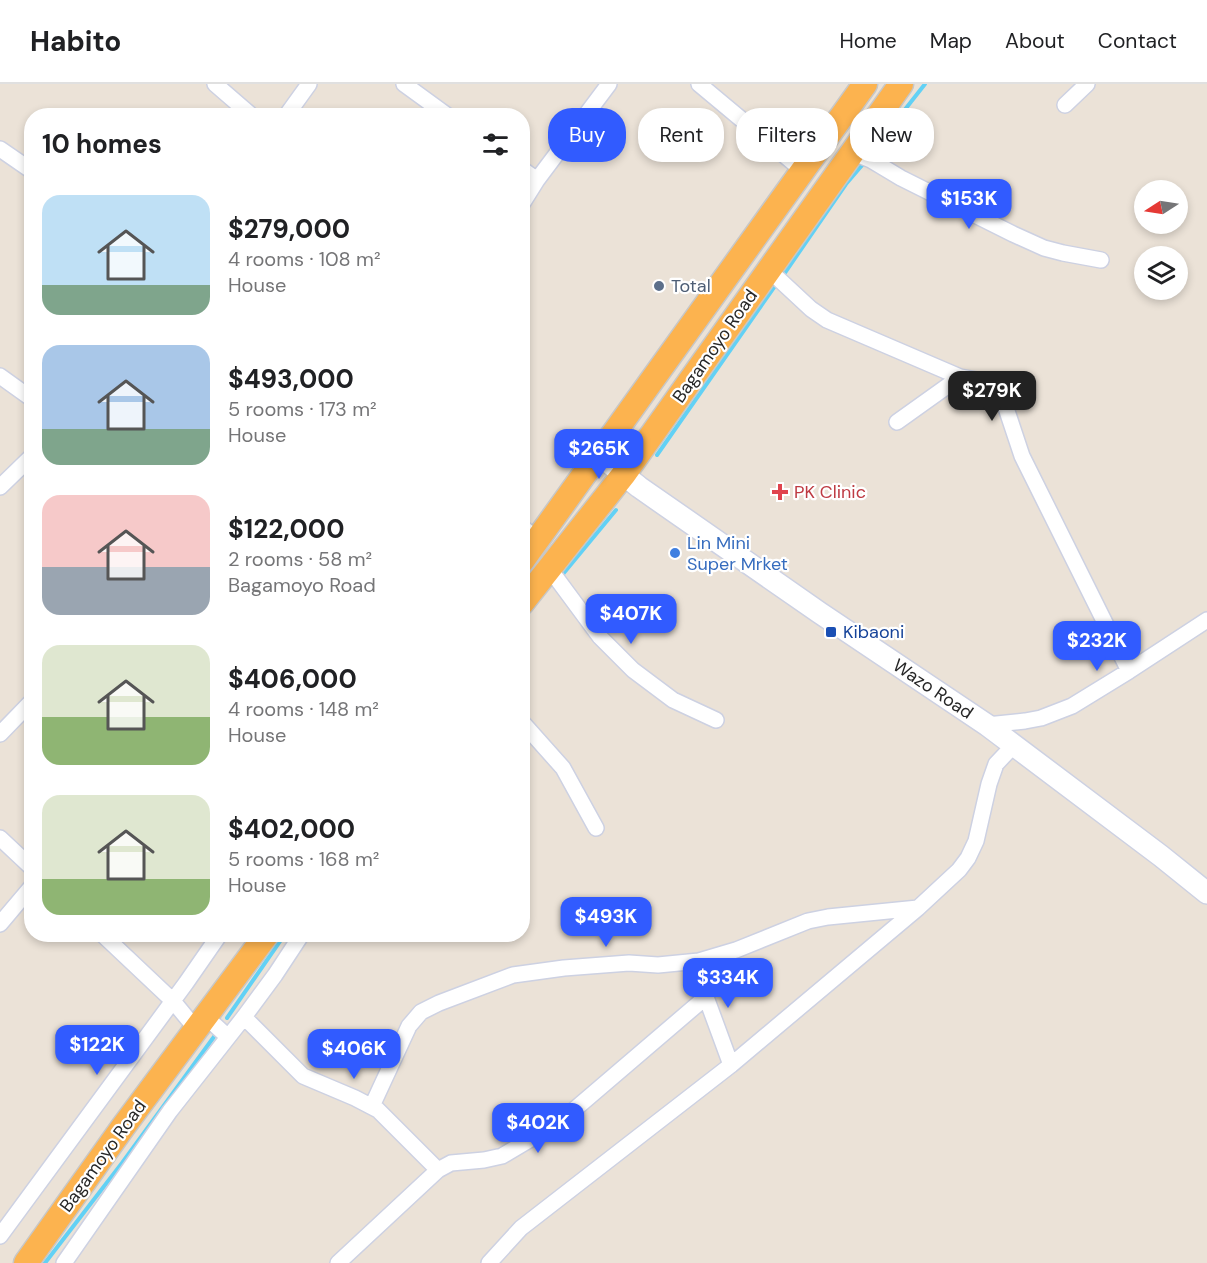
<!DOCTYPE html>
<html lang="en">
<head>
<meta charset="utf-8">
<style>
  body { margin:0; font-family:"DM Sans",sans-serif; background:#f6f6f6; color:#202124; height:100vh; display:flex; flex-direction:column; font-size:22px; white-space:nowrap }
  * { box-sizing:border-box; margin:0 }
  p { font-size:20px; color:#757577 }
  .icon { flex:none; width:33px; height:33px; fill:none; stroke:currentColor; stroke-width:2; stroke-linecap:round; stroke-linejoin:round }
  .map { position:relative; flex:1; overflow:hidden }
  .side { position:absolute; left:24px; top:24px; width:506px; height:834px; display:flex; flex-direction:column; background:#fff; border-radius:24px; box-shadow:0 3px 9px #0003 }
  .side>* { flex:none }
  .top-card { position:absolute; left:548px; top:24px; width:568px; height:54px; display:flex; gap:12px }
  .needle { width:39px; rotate:258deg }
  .controls { position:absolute; left:1134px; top:96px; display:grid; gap:12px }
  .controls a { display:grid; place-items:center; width:54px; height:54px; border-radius:50%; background:#fff; box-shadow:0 3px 9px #0003; font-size:30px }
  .price { position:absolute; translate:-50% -51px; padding:0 14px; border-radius:12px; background:#315bff; color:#fff; font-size:20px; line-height:39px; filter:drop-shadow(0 2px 3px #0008) }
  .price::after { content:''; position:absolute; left:50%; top:36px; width:18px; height:14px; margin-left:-9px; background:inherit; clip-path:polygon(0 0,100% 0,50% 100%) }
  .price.current { background:#222; color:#fff }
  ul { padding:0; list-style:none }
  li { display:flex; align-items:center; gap:18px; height:150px; padding:0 18px }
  li span { display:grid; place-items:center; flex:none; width:168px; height:120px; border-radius:18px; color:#555 }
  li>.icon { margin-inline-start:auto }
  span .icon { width:72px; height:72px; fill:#fffc; stroke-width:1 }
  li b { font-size:26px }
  h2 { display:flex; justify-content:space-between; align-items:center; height:72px; padding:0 18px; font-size:26px }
  .tag { padding:0 21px; border-radius:24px; background:#fff; box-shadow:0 3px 9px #0003; font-size:21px; line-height:54px }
  .tag.current { background:#315bff; color:#fff }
  header { display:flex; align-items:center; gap:36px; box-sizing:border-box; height:84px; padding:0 30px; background:#fff; border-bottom:2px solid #e0e0e0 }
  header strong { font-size:28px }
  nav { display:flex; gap:33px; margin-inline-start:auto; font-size:21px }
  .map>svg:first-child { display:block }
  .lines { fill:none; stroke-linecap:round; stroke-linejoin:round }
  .stream { stroke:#62d1f5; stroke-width:4 }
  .minor-casing { stroke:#cdd1e2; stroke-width:18 }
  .secondary-casing { stroke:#cdd1e2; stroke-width:24 }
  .trunk-casing { stroke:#c7c7c7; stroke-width:27 }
  .minor { stroke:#fff; stroke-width:15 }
  .secondary { stroke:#fff; stroke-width:21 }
  .trunk { stroke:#fcb34f; stroke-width:24 }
  .service-dot { fill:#5c6f8a; stroke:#fff; stroke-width:2 }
  .health-dot { fill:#e0444e; stroke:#fff; stroke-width:2 }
  .shop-dot { fill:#3f7fe0; stroke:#fff; stroke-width:2 }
  .transit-dot { fill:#1a4fb4; stroke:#fff; stroke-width:2 }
  .labels { text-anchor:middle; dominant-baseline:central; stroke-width:4.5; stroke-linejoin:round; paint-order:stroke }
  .service-label { font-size:18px; fill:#4e5e75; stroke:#fff; text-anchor:start }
  .street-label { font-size:18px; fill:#272727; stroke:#fff }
  .health-label { font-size:18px; fill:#be3a42; stroke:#fff; text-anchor:start }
  .shop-label { font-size:18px; fill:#366cbe; stroke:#fff; text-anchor:start }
  .transit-label { font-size:18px; fill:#164399; stroke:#fff; text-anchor:start }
</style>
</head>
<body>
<header>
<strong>Habito</strong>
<nav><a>Home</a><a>Map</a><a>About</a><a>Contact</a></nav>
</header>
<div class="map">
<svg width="1207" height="1179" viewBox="0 0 1207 1179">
  <rect width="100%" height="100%" fill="#ebe2d7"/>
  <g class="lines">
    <path class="stream" d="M870,70L925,0
      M782,193L846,100L864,79
      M657,371L777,199
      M563,490L616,426
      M227,934L285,850
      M45,1179L122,1079L216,950"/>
    <defs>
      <path id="minor" d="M215,0L252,32
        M404,0L448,32
        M699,0L802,86
        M1065,21L1087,0
        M286,32L309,0
        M0,65L32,87
        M852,68L871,76L901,94L1013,150L1044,164L1063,169L1101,176
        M522,85L537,96
        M522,120L537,96L609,0
        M769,186L811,225L827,236L960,293L993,299L998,303L1001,309L1022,372L1129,587
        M0,292L32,315
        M897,338L960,293
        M0,403L32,372
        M522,443L537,455
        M549,484L600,553L633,586L673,616L716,636
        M522,638L563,684L596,744
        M987,641L1025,637L1041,634L1072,622L1129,587L1207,536
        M0,650L32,617
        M0,754L32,784
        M0,840L32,802
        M102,850L173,917L196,945
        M699,877L706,913L731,981
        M205,932L228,953
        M244,933L303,992L355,1014L378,1026L438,1086
        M372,1022L409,942L421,928L439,919L513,891L564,884L629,879L658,881L699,877L736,866L808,837L828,833L918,824
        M0,1152L186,899L220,850
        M64,1179L170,1027L244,933L275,891L302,850
        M338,1179L438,1086L451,1079L484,1076L502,1072L561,1037L706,913
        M489,1179L521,1144L731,981L918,824L959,786L968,774L976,757L989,700L996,680L1014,661"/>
      <path id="secondary" d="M598,370L639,403L820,529L987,641L1161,772L1207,809"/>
      <path id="trunk" d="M522,477L865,0
        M522,519L624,390L901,0
        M26,1179L123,1043L267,850"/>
    </defs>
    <use href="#minor" class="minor-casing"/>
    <use href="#secondary" class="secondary-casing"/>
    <use href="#trunk" class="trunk-casing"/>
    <use href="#minor" class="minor"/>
    <use href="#secondary" class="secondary"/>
    <use href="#trunk" class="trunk"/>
  </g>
  <circle class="service-dot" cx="659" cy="202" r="6"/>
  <path class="health-dot" d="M777 399h6v6h6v6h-6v6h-6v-6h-6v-6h6z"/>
  <circle class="shop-dot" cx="675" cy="469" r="6"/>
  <rect class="transit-dot" x="825" y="542" width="12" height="12" rx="3"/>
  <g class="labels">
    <g class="service-label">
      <text x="671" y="202">Total</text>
    </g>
    <g class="street-label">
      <text transform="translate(715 262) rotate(-55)">Bagamoyo Road</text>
      <text transform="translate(933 605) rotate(34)">Wazo Road</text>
      <text transform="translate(103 1072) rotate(-54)">Bagamoyo Road</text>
    </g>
    <g class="health-label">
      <text x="794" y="408">PK Clinic</text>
    </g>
    <g class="shop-label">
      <text x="687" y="459">Lin Mini<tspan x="687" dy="21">Super Mrket</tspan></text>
    </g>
    <g class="transit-label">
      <text x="843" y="548">Kibaoni</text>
    </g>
  </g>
</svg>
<div class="controls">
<a><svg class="needle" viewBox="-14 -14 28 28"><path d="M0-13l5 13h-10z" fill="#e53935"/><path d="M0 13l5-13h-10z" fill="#757577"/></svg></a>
<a><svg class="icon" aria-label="layers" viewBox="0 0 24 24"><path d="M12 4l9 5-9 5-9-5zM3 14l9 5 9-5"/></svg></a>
</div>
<b class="price" style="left:969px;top:146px">$153K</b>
<b class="price current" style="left:992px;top:338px">$279K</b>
<b class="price" style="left:599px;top:396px">$265K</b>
<b class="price" style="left:631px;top:561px">$407K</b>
<b class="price" style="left:1097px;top:588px">$232K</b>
<b class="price" style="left:606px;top:864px">$493K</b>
<b class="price" style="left:728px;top:925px">$334K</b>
<b class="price" style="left:97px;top:992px">$122K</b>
<b class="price" style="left:354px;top:996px">$406K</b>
<b class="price" style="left:538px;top:1070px">$402K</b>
<div class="top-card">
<a class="tag current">Buy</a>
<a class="tag">Rent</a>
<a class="tag">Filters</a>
<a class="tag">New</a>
</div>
<section class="side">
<h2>10 homes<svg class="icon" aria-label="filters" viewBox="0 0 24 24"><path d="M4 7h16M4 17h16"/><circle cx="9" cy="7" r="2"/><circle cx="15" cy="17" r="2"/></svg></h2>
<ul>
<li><span style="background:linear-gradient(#bfe0f5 75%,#7fa58c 0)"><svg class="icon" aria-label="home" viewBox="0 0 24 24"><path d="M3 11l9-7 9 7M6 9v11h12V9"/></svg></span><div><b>$279,000</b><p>4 rooms · 108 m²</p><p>House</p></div></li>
<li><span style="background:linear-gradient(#a9c7e8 70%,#7fa58c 0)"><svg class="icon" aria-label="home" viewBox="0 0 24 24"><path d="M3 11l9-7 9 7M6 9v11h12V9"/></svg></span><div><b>$493,000</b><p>5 rooms · 173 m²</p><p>House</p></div></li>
<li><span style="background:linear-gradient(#f6c9c9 60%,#9aa5b1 0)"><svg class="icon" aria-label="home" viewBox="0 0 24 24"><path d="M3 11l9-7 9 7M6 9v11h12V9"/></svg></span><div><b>$122,000</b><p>2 rooms · 58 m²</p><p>Bagamoyo Road</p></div></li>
<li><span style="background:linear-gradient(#dfe7d0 60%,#8fb573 0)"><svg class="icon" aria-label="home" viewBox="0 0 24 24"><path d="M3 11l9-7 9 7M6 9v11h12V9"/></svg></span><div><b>$406,000</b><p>4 rooms · 148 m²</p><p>House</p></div></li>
<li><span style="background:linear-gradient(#dfe7d0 70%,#8fb573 0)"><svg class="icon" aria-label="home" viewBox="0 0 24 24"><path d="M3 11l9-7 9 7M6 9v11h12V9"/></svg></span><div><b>$402,000</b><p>5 rooms · 168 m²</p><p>House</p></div></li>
</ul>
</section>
</div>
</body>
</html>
